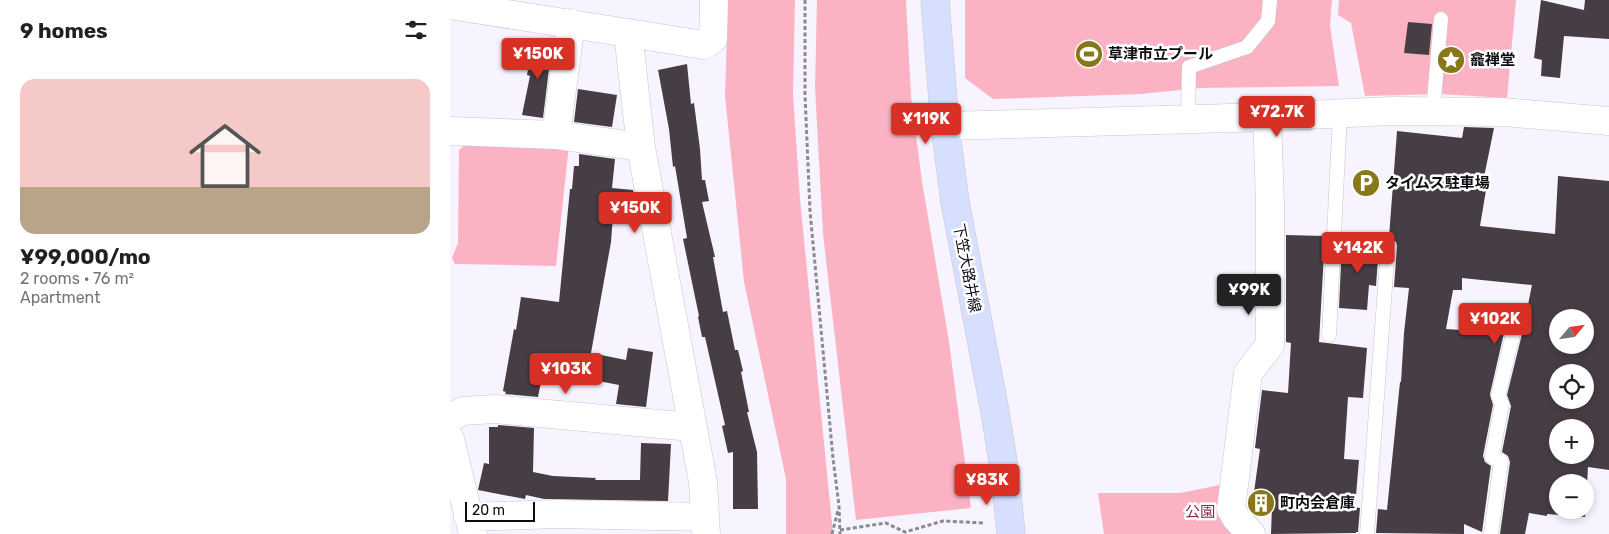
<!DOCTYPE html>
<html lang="en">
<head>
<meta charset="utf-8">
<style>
  body { margin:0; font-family:Rubik,"Noto Sans JP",sans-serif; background:#f2f2f2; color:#202124; height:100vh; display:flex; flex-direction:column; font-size:19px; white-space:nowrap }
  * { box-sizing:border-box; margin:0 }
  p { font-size:16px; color:#757577 }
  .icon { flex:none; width:28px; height:28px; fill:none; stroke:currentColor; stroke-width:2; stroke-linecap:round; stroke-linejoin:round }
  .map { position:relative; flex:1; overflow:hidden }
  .side { display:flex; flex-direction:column; background:#fff; width:450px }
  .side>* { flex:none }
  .needle { width:32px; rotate:61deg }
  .fabs { position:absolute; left:1099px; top:309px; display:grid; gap:10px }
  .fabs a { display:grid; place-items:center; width:45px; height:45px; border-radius:50%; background:#fff; box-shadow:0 2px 8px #0003; font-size:25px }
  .scale { position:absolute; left:15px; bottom:12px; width:70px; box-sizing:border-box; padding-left:5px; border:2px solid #0c0b0f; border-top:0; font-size:14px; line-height:18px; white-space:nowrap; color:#0c0b0f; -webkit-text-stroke:4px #fff; paint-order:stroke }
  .price { position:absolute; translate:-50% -42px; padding:0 11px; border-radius:5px; background:#d93025; color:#fff; font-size:16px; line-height:32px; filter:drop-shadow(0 1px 2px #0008) }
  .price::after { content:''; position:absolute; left:50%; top:30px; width:15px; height:11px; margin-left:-8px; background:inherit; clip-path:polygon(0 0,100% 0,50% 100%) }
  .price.current { background:#222; color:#fff }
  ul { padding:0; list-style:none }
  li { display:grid; align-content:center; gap:10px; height:265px; padding:0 20px }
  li+li { border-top:1px solid #e0e0e0 }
  li span { display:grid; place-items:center; height:155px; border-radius:15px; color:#555 }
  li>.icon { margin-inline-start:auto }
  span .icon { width:90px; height:90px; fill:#fffc; stroke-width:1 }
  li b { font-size:21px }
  h2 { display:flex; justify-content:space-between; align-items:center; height:60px; padding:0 20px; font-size:21px }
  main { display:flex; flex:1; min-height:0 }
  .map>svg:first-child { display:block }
  .green { fill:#fbb3c4 }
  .building { fill:#473d45; fill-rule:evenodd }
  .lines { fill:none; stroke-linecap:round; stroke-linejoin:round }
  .service-casing { stroke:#c8c4d1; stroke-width:15 }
  .minor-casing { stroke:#c8c4d1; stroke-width:29 }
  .secondary-casing { stroke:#c8c4d1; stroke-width:29 }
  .path { stroke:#8b8991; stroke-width:3; stroke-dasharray:4 2.5; stroke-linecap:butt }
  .service { stroke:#fff; stroke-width:14 }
  .minor { stroke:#fff; stroke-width:28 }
  .secondary { stroke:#d6dffe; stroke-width:28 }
  .labels { text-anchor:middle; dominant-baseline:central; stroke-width:5; stroke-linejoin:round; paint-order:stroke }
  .poi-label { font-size:15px; font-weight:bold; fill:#0c0b0f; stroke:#fff; text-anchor:start }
  .street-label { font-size:15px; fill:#0c0b0f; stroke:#fff }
  .park-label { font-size:15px; fill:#8f264c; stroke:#fff }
</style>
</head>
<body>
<main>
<section class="side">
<h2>9 homes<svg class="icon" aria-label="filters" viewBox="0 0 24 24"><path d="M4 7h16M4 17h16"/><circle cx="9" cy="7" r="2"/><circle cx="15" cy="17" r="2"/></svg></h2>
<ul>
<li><span style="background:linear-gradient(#f6c9c9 70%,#b9a48a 0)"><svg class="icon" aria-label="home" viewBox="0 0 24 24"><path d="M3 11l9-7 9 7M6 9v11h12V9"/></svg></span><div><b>¥99,000/mo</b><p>2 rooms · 76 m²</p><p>Apartment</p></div></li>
</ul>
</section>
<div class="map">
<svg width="1159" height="534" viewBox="0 0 1159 534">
  <rect width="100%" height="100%" fill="#f7f4ff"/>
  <path class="green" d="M278,0H345L343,94L350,199L383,534H336V479L294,282L275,96Z
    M367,0H456L461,96L472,181L499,342L521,508L406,520L373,234L365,87Z
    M515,0H882L880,26L889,86L751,88L690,94L543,99L515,78Z
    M889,0H1066L1057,98L989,94L915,96L901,23L888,15Z
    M22,138L119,145L106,266L5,264L2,258L8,243L9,150Z
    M770,485L774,518L787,534H654L648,493H730Z"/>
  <path class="building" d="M1091,0L1134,10L1135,0H1159V39L1114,36L1110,78L1091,76L1092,60L1084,58Z
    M958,22L982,24L979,55L954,53Z
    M83,41L102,44L93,118L72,115L80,76L77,75Z
    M237,64L241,104L244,103L250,149L252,180H255L259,201L252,202L265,257H263L273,312L277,311L285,350H288L293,371L291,372L299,412H297L307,452L308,509H283V452L278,453L272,426L275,425L255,337H252L248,317L249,316L233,239L237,238L225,166L223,167L219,129L208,70Z
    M128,89L167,95L162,127L124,122Z
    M1014,127L1044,128L1034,177L1038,178L1030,226L1105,234L1108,176L1159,181V470L1138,467L1135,517L1097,514V516L1079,513L1075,534H1050L1060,462L1058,456L1052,452L1061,406L1057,395L1072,334L1082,285L1012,278V290H1003L996,329L1054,333L1040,394L1043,405L1033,456L1035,462L1041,466L1032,532L1014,524V534L926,533L928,509L937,510L950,382H951L954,333L959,288L944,287L947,246L946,242L939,237L947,131L1012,138ZM1108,318H1135V345H1108ZM1108,372H1135V400H1108ZM1108,428H1135V455H1108ZM1108,482H1135V510H1108Z
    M129,154L165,159L162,188L183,190L185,201L184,214L167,211L166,216H163L161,242L141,353L176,360L178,348L203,352L196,407L166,404L169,385L133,378V380L93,372L88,397L55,394L56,392L53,391L64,329L66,330L71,297L109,302L120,189H122L124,166H129Z
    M836,235L875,236L869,342L917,348L913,398L898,397L894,459L909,460L905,507L910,508L908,532H906V533L821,534L822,507H803L804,492L810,449L805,448L812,390L838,393L841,343L836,342Z
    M892,242L929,245L926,286L919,285L917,310L889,308Z
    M48,425L84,428L83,472L103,476L146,478L145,480H190L191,443L221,444L218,501L94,499L76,495L75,499L28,490L34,463L39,464V427H48Z"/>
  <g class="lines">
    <defs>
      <path id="service" d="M983,111L991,19
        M738,119L739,67L797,47L818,21L820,0
        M879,335L890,114
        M917,534L938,246
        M1041,534L1051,461L1042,457L1052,404L1048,396L1063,334"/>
      <path id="minor" d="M0,5L254,45L263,39L264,0
        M178,33L191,147L253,482L256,534
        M495,126L817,117L941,111L1053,112L1159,121
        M0,131L106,135L191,147
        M106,135L121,23
        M0,418L13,411L45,409L242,427
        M0,439L23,534
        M18,517L107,514L255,517
        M801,534L786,518L781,509L798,373L820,345V204L817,117"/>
      <path id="secondary" d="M485,0L495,126L505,202L545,412L555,474L561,534"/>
    </defs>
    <use href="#service" class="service-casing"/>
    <use href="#minor" class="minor-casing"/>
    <use href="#secondary" class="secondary-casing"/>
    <path class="path" d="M355,0V95L360,211L383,458L389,506L390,534
      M390,530L436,523L455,532L493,521L535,523
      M382,534L388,510"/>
    <use href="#service" class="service"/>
    <use href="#minor" class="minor"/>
    <use href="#secondary" class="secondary"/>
  </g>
  <defs>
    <symbol id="stadium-disc" viewBox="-11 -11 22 22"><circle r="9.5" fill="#89771b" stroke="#fff"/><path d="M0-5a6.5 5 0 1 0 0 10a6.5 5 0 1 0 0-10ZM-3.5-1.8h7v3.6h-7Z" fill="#fff"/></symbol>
    <symbol id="sight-disc" viewBox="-11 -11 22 22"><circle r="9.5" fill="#89771b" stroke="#fff"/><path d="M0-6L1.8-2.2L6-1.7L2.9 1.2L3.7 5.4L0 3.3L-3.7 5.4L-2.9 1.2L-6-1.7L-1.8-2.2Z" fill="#fff"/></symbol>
    <symbol id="parking-disc" viewBox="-11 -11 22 22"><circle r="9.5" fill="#89771b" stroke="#fff"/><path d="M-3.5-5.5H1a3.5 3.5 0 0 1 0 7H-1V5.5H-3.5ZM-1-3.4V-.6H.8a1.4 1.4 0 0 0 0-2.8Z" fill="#fff"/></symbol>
    <symbol id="building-disc" viewBox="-11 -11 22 22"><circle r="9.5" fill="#89771b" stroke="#fff"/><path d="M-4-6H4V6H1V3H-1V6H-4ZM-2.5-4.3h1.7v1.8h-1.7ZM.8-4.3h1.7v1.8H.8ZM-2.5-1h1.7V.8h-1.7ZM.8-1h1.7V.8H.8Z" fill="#fff"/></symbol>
  </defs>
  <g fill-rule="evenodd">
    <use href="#stadium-disc" x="623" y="38" width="32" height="32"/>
    <use href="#sight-disc" x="985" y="44" width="32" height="32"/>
    <use href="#parking-disc" x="900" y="167" width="32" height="32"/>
    <use href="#building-disc" x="795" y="487" width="32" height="32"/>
  </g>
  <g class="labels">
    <g class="poi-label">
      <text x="658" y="54">草津市立プール</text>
      <text x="1020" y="60">龕禅堂</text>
      <text x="935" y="183">タイムス駐車場</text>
      <text x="830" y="503">町内会倉庫</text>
    </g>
    <g class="street-label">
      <text transform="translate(517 268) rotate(79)">下笠大路井線</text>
    </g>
    <g class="park-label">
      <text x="750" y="512">公園</text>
    </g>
  </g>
</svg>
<div class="fabs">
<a><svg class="needle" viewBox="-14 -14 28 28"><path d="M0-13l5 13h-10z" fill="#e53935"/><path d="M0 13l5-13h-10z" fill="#757577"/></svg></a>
<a><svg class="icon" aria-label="locate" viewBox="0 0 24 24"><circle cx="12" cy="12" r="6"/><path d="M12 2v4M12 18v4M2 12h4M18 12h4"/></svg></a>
<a>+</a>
<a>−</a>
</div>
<div class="scale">20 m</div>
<b class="price" style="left:88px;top:80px">¥150K</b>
<b class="price" style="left:827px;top:138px">¥72.7K</b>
<b class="price" style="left:476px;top:145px">¥119K</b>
<b class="price" style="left:185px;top:234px">¥150K</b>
<b class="price" style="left:908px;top:274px">¥142K</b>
<b class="price current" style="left:799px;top:316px">¥99K</b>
<b class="price" style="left:1045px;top:345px">¥102K</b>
<b class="price" style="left:116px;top:395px">¥103K</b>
<b class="price" style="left:537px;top:506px">¥83K</b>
</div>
</main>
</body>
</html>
